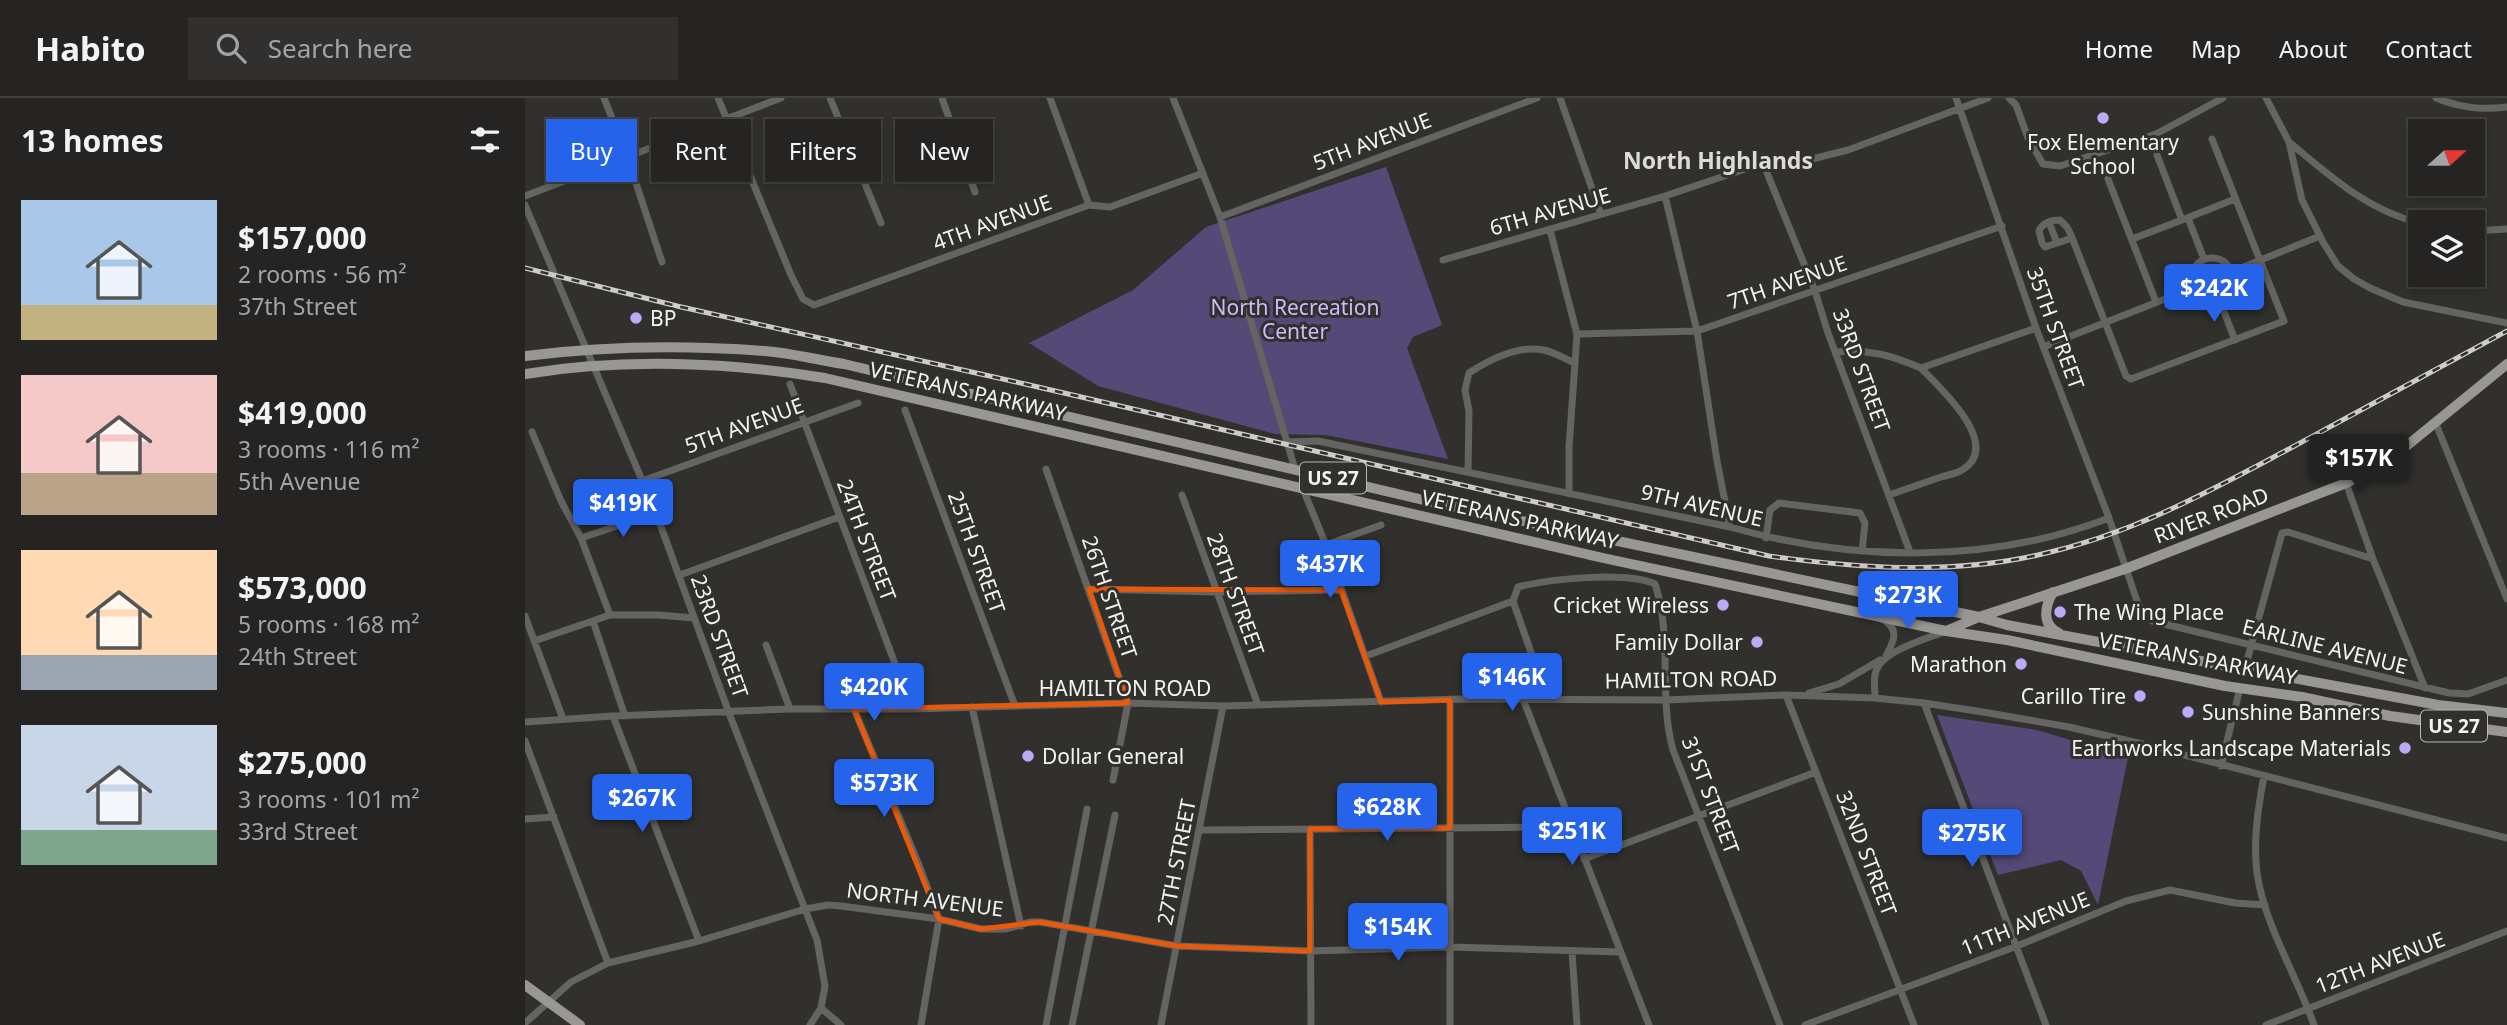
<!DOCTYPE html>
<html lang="en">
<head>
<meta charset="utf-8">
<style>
  body { margin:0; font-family:"Noto Sans",sans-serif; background:#31302f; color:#f1f3f6; height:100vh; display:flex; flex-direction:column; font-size:26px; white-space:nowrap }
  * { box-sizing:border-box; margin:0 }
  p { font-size:23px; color:#a3a4a5 }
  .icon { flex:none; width:38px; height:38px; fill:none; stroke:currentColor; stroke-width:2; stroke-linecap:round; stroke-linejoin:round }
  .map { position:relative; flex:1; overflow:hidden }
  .side { display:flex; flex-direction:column; background:#252422; width:525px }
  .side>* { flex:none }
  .top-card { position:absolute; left:21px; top:21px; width:665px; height:63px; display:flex; gap:14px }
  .needle { width:46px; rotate:69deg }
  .controls { position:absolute; left:1883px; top:21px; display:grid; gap:14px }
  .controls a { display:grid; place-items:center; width:77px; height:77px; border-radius:0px; background:#252422; box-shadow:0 4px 10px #0003,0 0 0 2px #424140; font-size:35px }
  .price { position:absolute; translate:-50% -60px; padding:0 16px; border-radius:7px; background:#2563eb; color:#fff; font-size:23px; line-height:46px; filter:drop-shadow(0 2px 4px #0008) }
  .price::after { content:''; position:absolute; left:50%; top:42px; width:21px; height:16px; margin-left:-10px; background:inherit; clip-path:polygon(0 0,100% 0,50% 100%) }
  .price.on { background:#222; color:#fff }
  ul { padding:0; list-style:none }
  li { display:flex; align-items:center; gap:21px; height:175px; padding:0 21px }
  li span { display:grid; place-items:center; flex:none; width:196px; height:140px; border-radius:0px; color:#555 }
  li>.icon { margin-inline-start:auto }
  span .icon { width:84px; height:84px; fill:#fffc; stroke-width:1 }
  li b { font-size:30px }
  h2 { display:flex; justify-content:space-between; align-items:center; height:84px; padding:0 21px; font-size:30px }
  .pill { padding:0 24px; border-radius:0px; background:#252422; box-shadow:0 4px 10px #0003,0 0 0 2px #424140; font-size:24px; line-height:63px }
  .pill.on { background:#2563eb; color:#fff }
  header { display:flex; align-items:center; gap:42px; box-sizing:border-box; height:98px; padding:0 35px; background:#252422; border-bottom:2px solid #424140 }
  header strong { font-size:33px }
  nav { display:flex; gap:38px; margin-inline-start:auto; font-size:24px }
  .search { width:490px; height:63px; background:#31302f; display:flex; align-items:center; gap:18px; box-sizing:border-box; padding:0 24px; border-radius:0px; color:#a3a4a5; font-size:26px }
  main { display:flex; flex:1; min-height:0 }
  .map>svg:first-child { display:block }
  .green { fill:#554977 }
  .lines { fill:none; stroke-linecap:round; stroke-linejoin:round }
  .minor { stroke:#646462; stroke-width:7 }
  .major { stroke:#989794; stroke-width:10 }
  .rail-casing { stroke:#cdccca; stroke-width:5 }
  .rail { stroke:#31302d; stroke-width:2.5; stroke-dasharray:8; stroke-linecap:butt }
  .marked { fill:none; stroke:#e8590c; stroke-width:5; stroke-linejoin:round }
  .poi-dot { fill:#bda9f5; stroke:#31302d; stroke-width:2.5 }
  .labels { text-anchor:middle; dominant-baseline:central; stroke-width:6; stroke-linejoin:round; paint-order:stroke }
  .shield { fill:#31302d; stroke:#b9b8b6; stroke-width:2 }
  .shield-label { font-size:19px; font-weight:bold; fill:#f3f3f1 }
  .street-label { font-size:21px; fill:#f3f3f1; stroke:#31302d }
  .poi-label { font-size:21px; fill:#f3f3f1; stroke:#31302d; text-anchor:end }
  .park-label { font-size:21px; fill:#cbbbfd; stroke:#31302d }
  .neighbourhood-label { font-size:23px; font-weight:bold; fill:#dcdbd7; stroke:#31302d }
</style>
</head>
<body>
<header>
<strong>Habito</strong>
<div class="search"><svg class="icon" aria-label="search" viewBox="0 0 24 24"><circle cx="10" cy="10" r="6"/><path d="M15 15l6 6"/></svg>Search here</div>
<nav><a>Home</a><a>Map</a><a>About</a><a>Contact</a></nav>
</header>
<main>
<section class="side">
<h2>13 homes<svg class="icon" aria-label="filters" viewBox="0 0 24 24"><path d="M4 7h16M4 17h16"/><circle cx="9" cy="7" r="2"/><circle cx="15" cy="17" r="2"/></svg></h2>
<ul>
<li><span style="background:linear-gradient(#a9c7e8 75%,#c2b280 0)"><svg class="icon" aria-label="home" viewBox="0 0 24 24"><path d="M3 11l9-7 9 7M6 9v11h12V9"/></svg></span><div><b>$157,000</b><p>2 rooms · 56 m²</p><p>37th Street</p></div></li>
<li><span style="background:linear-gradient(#f6c9c9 70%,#b9a48a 0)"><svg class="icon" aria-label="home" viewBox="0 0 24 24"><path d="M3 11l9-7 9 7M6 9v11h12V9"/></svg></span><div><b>$419,000</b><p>3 rooms · 116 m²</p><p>5th Avenue</p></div></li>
<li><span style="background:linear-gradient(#ffd9b3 75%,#9aa5b1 0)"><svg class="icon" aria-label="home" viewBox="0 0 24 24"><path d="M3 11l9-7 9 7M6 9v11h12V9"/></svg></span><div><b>$573,000</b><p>5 rooms · 168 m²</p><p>24th Street</p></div></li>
<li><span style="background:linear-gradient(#c9d6e8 75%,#7fa58c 0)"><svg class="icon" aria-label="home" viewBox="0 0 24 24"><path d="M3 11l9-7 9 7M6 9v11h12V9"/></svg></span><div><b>$275,000</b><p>3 rooms · 101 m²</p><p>33rd Street</p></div></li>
</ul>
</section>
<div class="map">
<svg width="1982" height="927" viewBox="0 0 1982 927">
  <rect width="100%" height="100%" fill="#31302d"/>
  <path class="green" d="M861,69L917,227L888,239L882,250L923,361L801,337L750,336L573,288L504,245L608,192L681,129Z
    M1412,617L1512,632L1603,659L1573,807L1556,773L1536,762L1473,777Z"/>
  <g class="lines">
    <path class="minor" d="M79,0L102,58L137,164
      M193,0L266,177L278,201L289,207L564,107L585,109L678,75
      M305,0L356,125
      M417,0L450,94
      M525,0L564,107
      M648,0L695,119L770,371
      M1035,0L1076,116
      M1431,0L1511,230L1584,420L1613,506L1627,523L1924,595L1943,596L1982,582
      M1484,0L1491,7L1503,40L1518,66L1535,68L1631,36L1698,0
      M1741,0L1764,44L1777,102L1798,144L1813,168L1829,181L1845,190L1878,204L1982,225
      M1911,0C1936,10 1956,12 1982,9
      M1764,44C1805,78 1843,113 1895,125
      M1632,57L1657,122L1710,101
      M1238,65L1290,193L1303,235L1385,454
      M1583,81L1631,204
      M0,98L256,0
      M1140,98L1172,233L1192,363L1205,429
      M0,107L131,415L204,615L292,842L300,888L296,910L285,927
      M695,119L1012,0
      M1663,120L1679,161
      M1524,124L1532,145
      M1025,132L1052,236L1044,349V396
      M1948,133L1982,131
      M1547,140L1520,149L1517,145L1514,133C1518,124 1526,122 1535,122L1542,129L1546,137L1601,278L1606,281L1759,223L1687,41
      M1607,141L1657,122
      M1666 181a21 21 0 1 1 42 0a21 21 0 1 1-42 0Z
      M918,162L1140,98L1238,65L1287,61L1323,52L1463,0
      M1706,174L1795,138
      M1694,201L1710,242
      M1052,236L1172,233L1477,128
      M1518,249L1668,190
      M1311,254C1345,251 1365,257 1396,270L1511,230
      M265,286L387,611
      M380,312L490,608
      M1911,326L1982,501
      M7,334L36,403L56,440L85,517
      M763,344L793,343L1205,429C1327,464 1465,466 1584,420
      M521,371L603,605L588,682
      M943,374L944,313L940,292L944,275C964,262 994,247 1019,252C1029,254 1040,261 1050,265
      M117,383L333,305
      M1821,385L1848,461L1900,590
      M778,391L801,447L856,604
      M657,397L733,607
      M1364,397C1381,391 1399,385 1416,379C1422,377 1431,376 1437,372C1479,347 1414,289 1396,270
      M56,440L131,415
      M1241,440L1245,412L1254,405L1335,415L1340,425L1337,453
      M801,447L856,427
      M155,477L314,419
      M564,491L692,494L816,492
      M988,503L1022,600
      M0,518L38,621
      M1358,521C1375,532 1369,543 1361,558
      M68,523L100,618
      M9,543L85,517H134L169,520
      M241,547L265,611
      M841,558L988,503L993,489C1023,481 1101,473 1130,486C1148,539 1133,598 1148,652L1255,927
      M1720,570L1757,435L1763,434L1848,461
      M1284,595L1314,586L1355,562
      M1261,597L1389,927
      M1350,600C1350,591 1348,581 1351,573C1358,552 1402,541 1421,533
      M998,601L1124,927
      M1399,605L1521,927
      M447,609L496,828
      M329,611L394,767L414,821L396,927
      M88,618L174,843
      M0,624L88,618L265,611H387L603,605L698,608L935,601L1140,602L1261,597L1350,600L1399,605L1458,614L1544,629L1613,645L1982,740
      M0,643L83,865
      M1696,668L1715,590
      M1739,678C1733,710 1728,742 1732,775C1739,826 1772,878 1789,927
      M0,721L29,719
      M785,731L786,927
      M676,732L1047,729
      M1059,761L1291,674
      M1047,854L1052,927
      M296,910L316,927
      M0,925L46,884L83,865L174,843L280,811L303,807L316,808L414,821L456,831H481L505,824H515L652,848L785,853L924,849L1095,854
      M521,927L562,711
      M547,927L590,717
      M636,927L698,608
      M925,927V602
      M1280,927L1492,848L1601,803L1645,792L1710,805L1740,807
      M1741,927L1982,833"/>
    <path class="major" d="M0,258C78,248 162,247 240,253C266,255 293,262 319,266L907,404L1454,519L1482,527L1913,607L1982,615
      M0,276C97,260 203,264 300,280L1078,460L1421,533L1482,542L1700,588L1777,599L1865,618L1982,634
      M1528,494C1520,508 1516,527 1534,535
      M1421,533L1454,519L1600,471L1821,385L1849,372L1868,359L1982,266
      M0,887L55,927"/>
    <defs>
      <path id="rail" d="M0,170L152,208L500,286L1244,458C1333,470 1424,477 1513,457C1607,436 1679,396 1762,352C1835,313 1909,272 1982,233"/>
    </defs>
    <use href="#rail" class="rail-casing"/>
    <use href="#rail" class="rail"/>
  </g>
  <path class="marked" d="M564,491L816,492L856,604L925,602V730L785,731V853L652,848L515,824L456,831L414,821L329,611L603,605Z"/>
  <g class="poi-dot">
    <circle cx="1578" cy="20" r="7"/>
    <circle cx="111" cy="220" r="7"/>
    <circle cx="1198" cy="507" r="7"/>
    <circle cx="1535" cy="514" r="7"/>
    <circle cx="1232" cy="544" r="7"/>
    <circle cx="1496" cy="566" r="7"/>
    <circle cx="1615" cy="598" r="7"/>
    <circle cx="1663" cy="614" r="7"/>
    <circle cx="1880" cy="650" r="7"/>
    <circle cx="503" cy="658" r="7"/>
  </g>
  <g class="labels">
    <g class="shield">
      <rect x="775" y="364.5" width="66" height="31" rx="5"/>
      <rect x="1896" y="612.5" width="66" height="31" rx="5"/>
    </g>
    <g class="shield-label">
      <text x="808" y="380">US 27</text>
      <text x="1929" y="628">US 27</text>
    </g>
    <g class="street-label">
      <text transform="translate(847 43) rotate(-21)">5TH AVENUE</text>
      <text transform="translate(1025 113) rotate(-16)">6TH AVENUE</text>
      <text transform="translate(467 124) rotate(-20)">4TH AVENUE</text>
      <text transform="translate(1262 184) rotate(-19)">7TH AVENUE</text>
      <text transform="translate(1531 230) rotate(70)">35TH STREET</text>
      <text transform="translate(1337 272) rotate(70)">33RD STREET</text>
      <text transform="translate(443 293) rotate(13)">VETERANS PARKWAY</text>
      <text transform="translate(219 327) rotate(-20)">5TH AVENUE</text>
      <text transform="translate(1177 407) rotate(13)">9TH AVENUE</text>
      <text transform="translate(1686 417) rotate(-21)">RIVER ROAD</text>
      <text transform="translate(995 421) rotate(13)">VETERANS PARKWAY</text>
      <text transform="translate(342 442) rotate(69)">24TH STREET</text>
      <text transform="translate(452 454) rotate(70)">25TH STREET</text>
      <text transform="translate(711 496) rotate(70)">28TH STREET</text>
      <text transform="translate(585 499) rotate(71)">26TH STREET</text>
      <text transform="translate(195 538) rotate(70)">23RD STREET</text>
      <text transform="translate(1800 548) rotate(14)">EARLINE AVENUE</text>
      <text transform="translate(1673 560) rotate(11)">VETERANS PARKWAY</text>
      <text transform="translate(1166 581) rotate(-1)">HAMILTON ROAD</text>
      <text x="600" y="590">HAMILTON ROAD</text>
      <text transform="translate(1186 697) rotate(69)">31ST STREET</text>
      <text transform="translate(1342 755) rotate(69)">32ND STREET</text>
      <text transform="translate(651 764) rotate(-79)">27TH STREET</text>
      <text transform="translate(400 801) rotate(7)">NORTH AVENUE</text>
      <text transform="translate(1500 825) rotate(-22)">11TH AVENUE</text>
      <text transform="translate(1855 864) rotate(-21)">12TH AVENUE</text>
    </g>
    <g class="poi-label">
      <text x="1578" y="44" text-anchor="middle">Fox Elementary<tspan x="1578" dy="24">School</tspan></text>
      <text x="125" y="220" text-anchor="start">BP</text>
      <text x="1184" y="507">Cricket Wireless</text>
      <text x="1549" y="514" text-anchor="start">The Wing Place</text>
      <text x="1218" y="544">Family Dollar</text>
      <text x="1482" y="566">Marathon</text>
      <text x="1601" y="598">Carillo Tire</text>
      <text x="1677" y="614" text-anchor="start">Sunshine Banners</text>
      <text x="1866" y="650">Earthworks Landscape Materials</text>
      <text x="517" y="658" text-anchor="start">Dollar General</text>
    </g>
    <g class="park-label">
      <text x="770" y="209">North Recreation<tspan x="770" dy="24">Center</tspan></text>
    </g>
    <g class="neighbourhood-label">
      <text x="1193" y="62">North Highlands</text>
    </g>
  </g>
</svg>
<div class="controls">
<a><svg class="needle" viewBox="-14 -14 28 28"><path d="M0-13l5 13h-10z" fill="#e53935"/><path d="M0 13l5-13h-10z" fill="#a3a4a5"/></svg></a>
<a><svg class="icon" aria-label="layers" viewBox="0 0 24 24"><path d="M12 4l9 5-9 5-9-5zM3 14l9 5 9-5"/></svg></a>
</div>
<b class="price" style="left:1689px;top:226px">$242K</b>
<b class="price on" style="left:1834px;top:396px">$157K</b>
<b class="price" style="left:98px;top:441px">$419K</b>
<b class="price" style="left:805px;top:502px">$437K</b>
<b class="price" style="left:1383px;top:533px">$273K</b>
<b class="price" style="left:987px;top:615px">$146K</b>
<b class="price" style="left:349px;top:625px">$420K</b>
<b class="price" style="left:359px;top:721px">$573K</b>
<b class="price" style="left:117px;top:736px">$267K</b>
<b class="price" style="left:862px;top:745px">$628K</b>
<b class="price" style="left:1047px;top:769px">$251K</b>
<b class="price" style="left:1447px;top:771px">$275K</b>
<b class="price" style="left:873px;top:865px">$154K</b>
<div class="top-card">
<a class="pill on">Buy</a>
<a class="pill">Rent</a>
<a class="pill">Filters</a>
<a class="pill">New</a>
</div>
</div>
</main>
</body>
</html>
